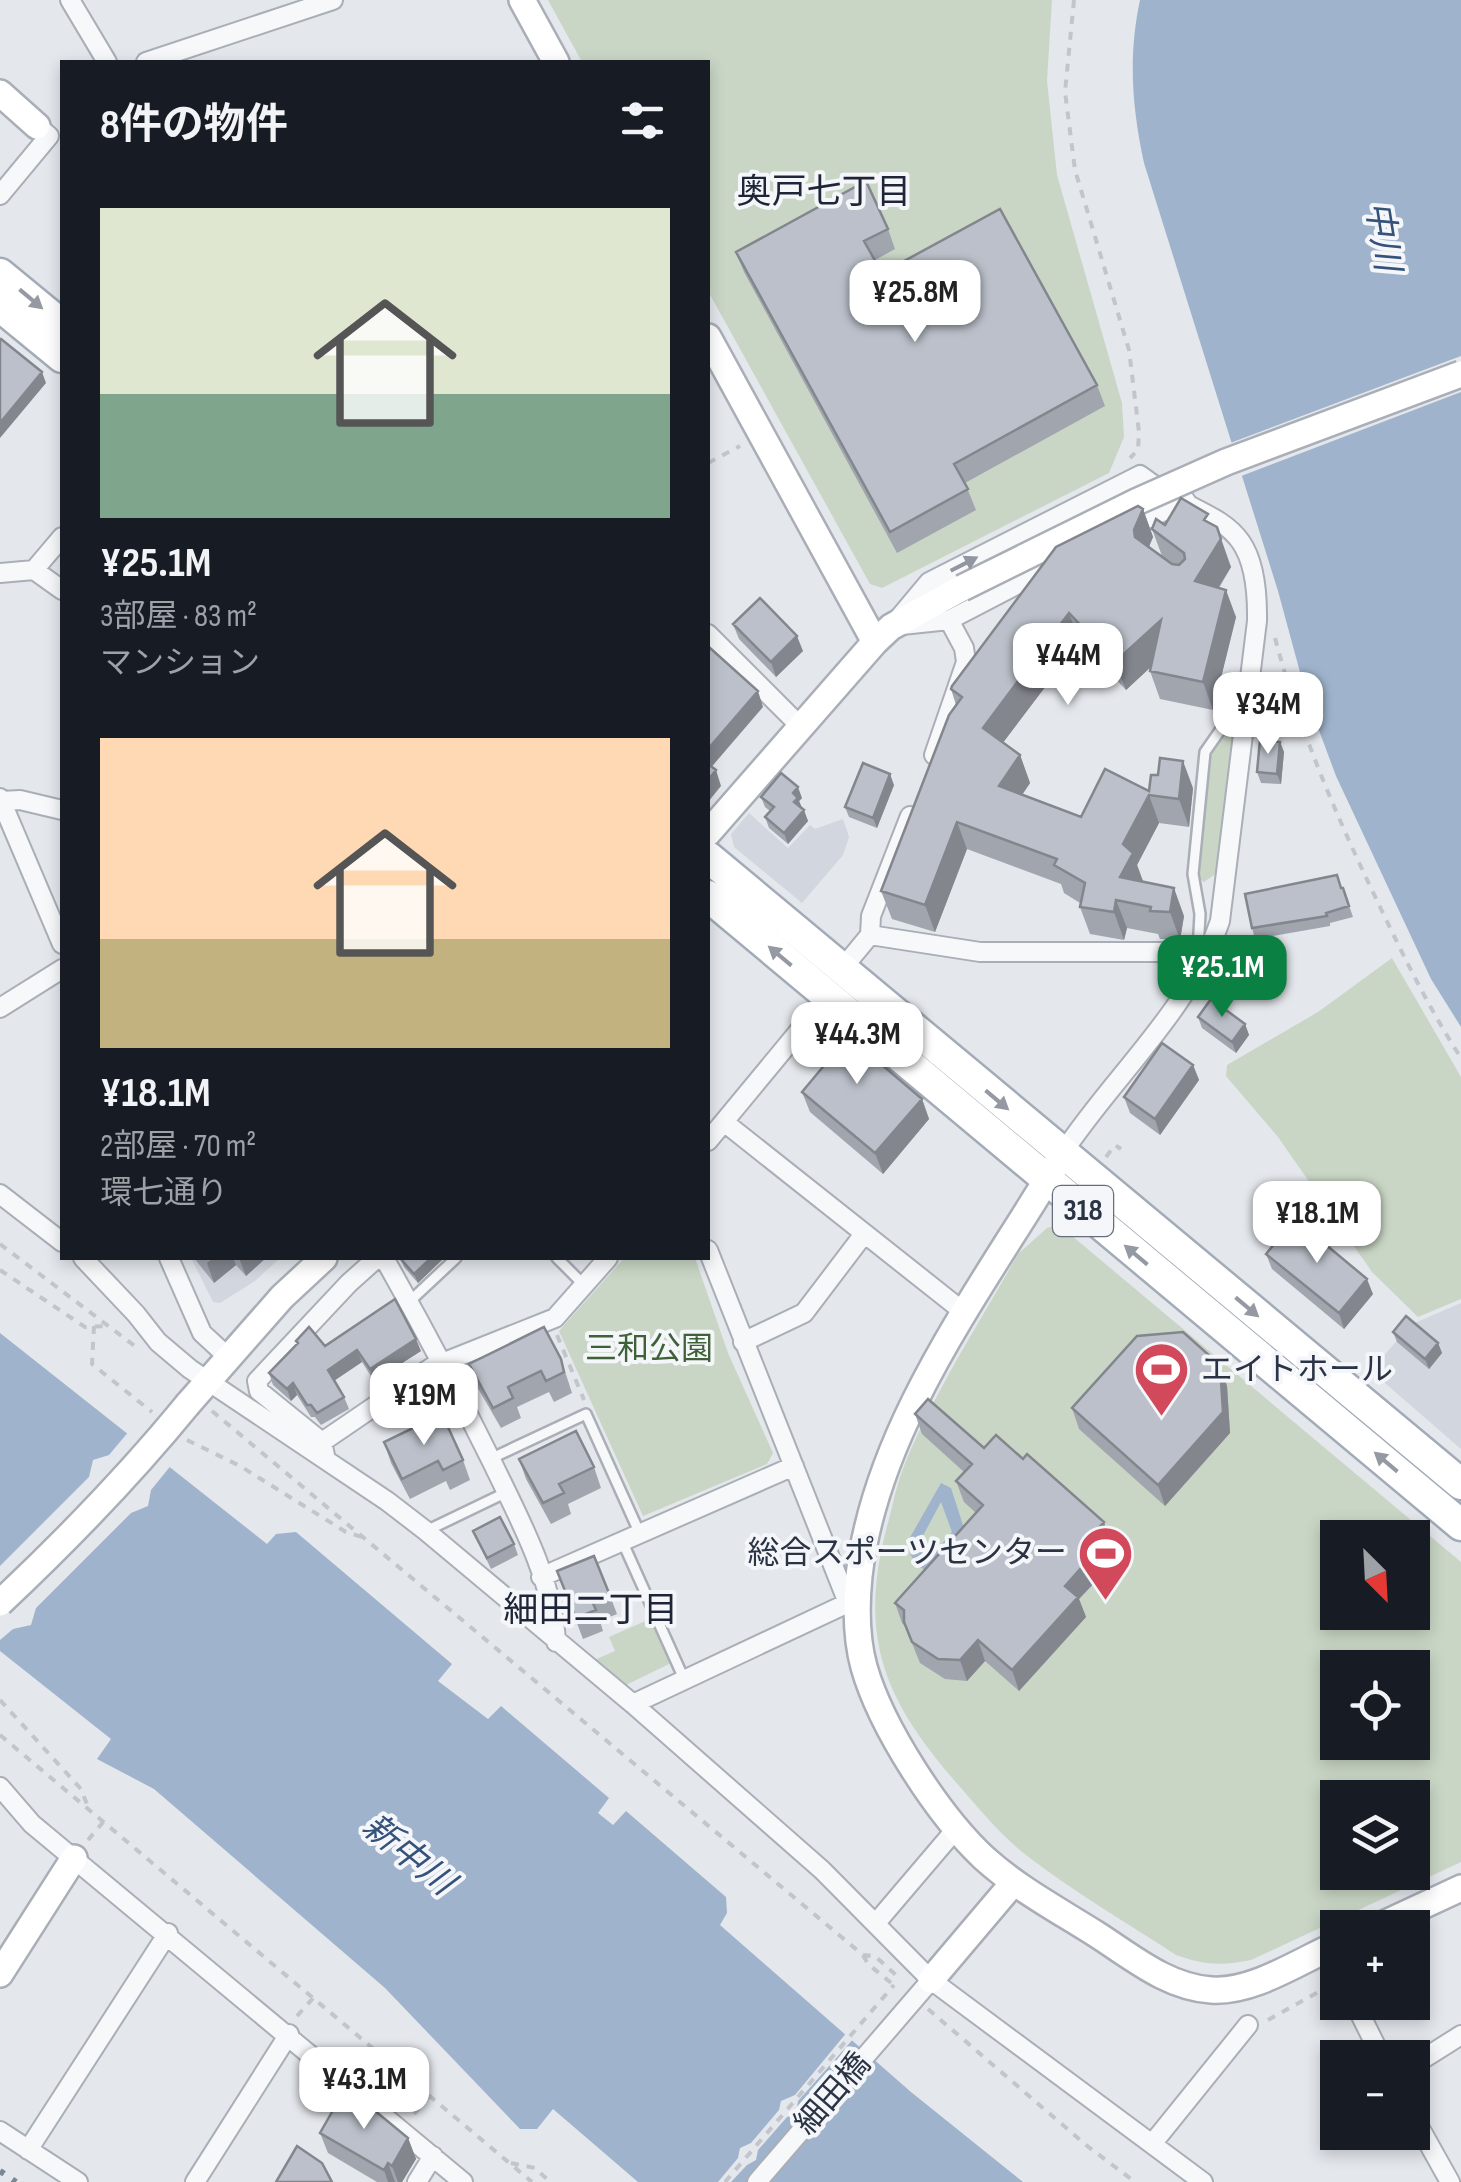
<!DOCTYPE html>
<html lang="ja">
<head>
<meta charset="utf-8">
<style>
  body { margin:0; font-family:"Sofia Sans Condensed","Noto Sans JP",sans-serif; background:#20242c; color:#f1f3f6; height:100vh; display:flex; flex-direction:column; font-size:38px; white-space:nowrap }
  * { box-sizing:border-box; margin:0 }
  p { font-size:32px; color:#9ea1a6 }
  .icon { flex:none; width:55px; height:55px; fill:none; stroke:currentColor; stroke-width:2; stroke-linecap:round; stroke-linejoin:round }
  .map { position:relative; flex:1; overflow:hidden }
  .panel { position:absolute; left:60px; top:60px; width:650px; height:1200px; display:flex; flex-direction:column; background:#171b24; border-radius:0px; box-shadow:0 5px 15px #0003 }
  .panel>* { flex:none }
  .needle { width:65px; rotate:156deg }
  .tools { position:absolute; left:1320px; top:1520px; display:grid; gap:20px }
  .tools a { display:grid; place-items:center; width:110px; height:110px; border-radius:0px; background:#171b24; box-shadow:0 5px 15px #0003; font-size:50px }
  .price { position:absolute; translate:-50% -85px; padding:0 22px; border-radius:20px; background:#fff; color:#222; font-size:32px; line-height:65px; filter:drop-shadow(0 2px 5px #0008) }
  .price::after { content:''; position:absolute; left:50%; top:60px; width:30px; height:22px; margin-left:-15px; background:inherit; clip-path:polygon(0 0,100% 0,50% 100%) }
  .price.active { background:#0b8043; color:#fff }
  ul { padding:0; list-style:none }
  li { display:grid; align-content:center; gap:20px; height:530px; padding:0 40px }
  li span { display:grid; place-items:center; height:310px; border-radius:0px; color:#555 }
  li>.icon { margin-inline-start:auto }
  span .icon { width:180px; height:180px; fill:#fffc; stroke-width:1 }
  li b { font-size:42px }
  h2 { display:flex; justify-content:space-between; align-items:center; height:120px; padding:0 40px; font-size:42px }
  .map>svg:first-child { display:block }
  .built { fill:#d2d6de }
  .green { fill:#c9d6c5; fill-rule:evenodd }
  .water { fill:#9fb4cc; fill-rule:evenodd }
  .pier { fill:#e4e7ec }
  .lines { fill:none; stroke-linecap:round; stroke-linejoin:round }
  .lane-casing { stroke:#a9aeb7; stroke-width:14 }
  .street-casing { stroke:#a9aeb7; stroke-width:22 }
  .secondary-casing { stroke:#a9aeb7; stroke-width:30 }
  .primary-casing { stroke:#a3abb8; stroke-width:35 }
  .path { stroke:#c2c5cb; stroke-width:4; stroke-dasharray:8 8; stroke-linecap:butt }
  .lane { stroke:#f7f8fa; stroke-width:9 }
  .street { stroke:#f7f8fa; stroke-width:18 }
  .secondary { stroke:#fff; stroke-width:25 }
  .primary { stroke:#fff; stroke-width:30 }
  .rail { stroke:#7d8696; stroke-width:6; stroke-dasharray:5 10; stroke-linecap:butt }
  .secondary-bridge-casing { stroke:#a9aeb7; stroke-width:30; stroke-linecap:butt }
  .secondary-bridge { stroke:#fff; stroke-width:25 }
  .wall { fill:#a1a5ae }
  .shaded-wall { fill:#83868d }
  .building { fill:#bbc0ca; stroke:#83868d; stroke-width:2.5 }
  .oneway { fill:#959aa2 }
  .oneway2 { fill:#9196a0 }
  .labels { text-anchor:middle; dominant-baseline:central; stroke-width:8; stroke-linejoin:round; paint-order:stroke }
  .shield { fill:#f4f6f9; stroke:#676e7b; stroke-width:2.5 }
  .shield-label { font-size:30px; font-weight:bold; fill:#2b3445 }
  .park-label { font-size:32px; fill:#3f6138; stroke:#f4f6f9 }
  .poi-label { font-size:32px; fill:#2b3445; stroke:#f4f6f9; text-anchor:start }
  .street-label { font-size:32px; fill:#2b3445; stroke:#f4f6f9 }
  .neighbourhood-label { font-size:35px; fill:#1d2536; stroke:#f4f6f9 }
  .water-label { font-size:35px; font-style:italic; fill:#34527a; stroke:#f4f6f9 }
</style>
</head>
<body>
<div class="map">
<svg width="1461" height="2182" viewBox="0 0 1461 2182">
  <rect width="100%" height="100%" fill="#e4e7ec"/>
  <path class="built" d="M749,813L788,848L810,825L815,829L843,819L849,837L843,855L802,903L734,847L731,834Z
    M191,1258H280L255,1281L220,1303L213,1302Z
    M1461,1303V1449L1371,1371L1410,1325Z"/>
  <path class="green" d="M548,0H1052L1047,81L1057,175L1122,403L1124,437L1109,473L882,588L870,584L708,291V62H582Z
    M1235,727L1221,861L1217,873L1204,882L1199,878L1210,757L1229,728Z
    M1392,958L1461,1077V1299L1418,1317L1372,1272L1278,1137L1226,1076L1227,1065L1318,1012Z
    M1059,1225L1461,1562V1862L1251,1960C1222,1966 1203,1965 1176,1955C1127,1923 1076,1893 1030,1858C1003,1838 983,1813 961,1788C883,1700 856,1636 889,1519C894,1500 898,1479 906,1461C936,1389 980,1322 1018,1254L1047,1228ZM1338,1538H1412V1612H1338ZM1338,1668H1412V1742H1338ZM1338,1798H1412V1872H1338Z
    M624,1258H695L728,1353L773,1453L767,1464L643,1516L559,1331Z
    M650,1619L671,1663L624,1686L592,1661L615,1651L609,1637Z"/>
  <path class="water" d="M1140,0H1461V1027L1431,979L1336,776L1307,698L1278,591L1144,163C1132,108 1128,56 1140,0Z
    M0,1333L267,1544L276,1534L296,1532L452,1664L438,1681L488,1719L501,1706L609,1798L598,1813L613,1825L626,1811L726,1897L727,1913L720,1925L911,2092L1023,2182H638L553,2109L537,2129H520L385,1988L154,1789L97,1759L111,1739L0,1651Z
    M941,1483L951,1488L964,1528L929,1572C916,1567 908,1555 908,1541ZM941,1502L952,1532L929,1559L918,1545Z"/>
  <path class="pier" d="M1461,356V392L1236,478L1225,445Z
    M130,1430L173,1463L151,1490L148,1506L131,1513L36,1608L31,1625L13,1629L0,1640V1566L89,1477L93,1460L109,1455Z
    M848,2031L855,2037L798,2101L796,2114L787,2117L758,2150L756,2160L747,2165L731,2182H718L738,2158L740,2148L751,2143L779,2110L781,2101L795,2095Z"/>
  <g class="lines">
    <defs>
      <path id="lane" d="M1198,951L1200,914L1193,874L1205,752L1244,696
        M557,1258L583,1284
        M409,1302L456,1258
        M490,1459L586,1414L640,1534
        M428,1530L507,1492
        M623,1543L684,1679"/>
      <path id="street" d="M70,0L107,62
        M146,62L333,0
        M0,195L49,136L37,126
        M1125,529L1186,501
        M62,537L34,570L62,590
        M0,573L34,570
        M898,619L929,582L1140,475C1208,528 1259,508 1257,621L1220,921C1189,1012 1114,1075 1062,1154
        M902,625L949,620L1053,566
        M708,634L800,726
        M934,755L966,662L964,648L949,620
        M0,798L62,944
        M1,801L20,800L62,810
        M870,935L980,952H1209
        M841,970L870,935L871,916L910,816
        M0,1008L62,969
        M724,1122L965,1313
        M708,1141L818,1008
        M0,1194L62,1242
        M708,1250L848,1603
        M83,1258L136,1314L158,1342L190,1369L387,1501L426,1531L633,1704L822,1870L931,1980L1203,2182
        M169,1258L202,1333L228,1357
        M384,1258C422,1325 458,1393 492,1462C519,1518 553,1580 556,1642
        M743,1342L804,1313L864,1234
        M322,1442L259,1391L257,1381L349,1283L377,1258
        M326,1460L322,1442L432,1367L555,1318L608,1258
        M541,1577L794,1466
        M633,1704L848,1603H857
        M0,1787L32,1824L463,2182
        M876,1923L956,1829
        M1354,2002L1382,2058
        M1412,2066L1461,2035
        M1412,2114L1450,2182
        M0,2131L78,2182
        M1152,2144L1248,2025
        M28,2150L168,1933
        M195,2182L289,2034
        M417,2182L433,2156
        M757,2182L931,1980"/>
      <path id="secondary" d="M522,0L556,62
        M0,93L37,126
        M708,337L875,642
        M708,833L875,642L891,627L962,588
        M1057,1163C981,1290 876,1426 859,1576C856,1606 856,1638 864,1667C881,1727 938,1815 984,1858C1017,1888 1058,1910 1096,1934C1132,1957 1167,1987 1211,1990C1253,1993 1299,1961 1338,1944
        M188,1404L282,1297L324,1258
        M1375,1928L1461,1888
        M0,1974L74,1858
        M931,1980L1014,1882"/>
      <path id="primary" d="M0,274L62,325
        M0,306L62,357
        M708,857L1461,1484
        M708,896L1461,1525"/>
    </defs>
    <use href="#lane" class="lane-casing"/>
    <use href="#street" class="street-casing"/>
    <use href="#secondary" class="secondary-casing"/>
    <use href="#primary" class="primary-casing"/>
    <path class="path" d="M1074,0L1065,92L1075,170L1129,350L1139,432L1138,450L1130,458
      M708,463L740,446
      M1275,638C1300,733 1339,822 1381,909C1406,961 1430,1010 1461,1058
      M1106,1157L1115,1145L1121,1149
      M0,1244L136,1347
      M0,1270L85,1327L108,1326
      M94,1326L92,1364L152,1412
      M557,1335L584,1400
      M212,1411L863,1955L875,1956L897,1976
      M187,1440L240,1466L346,1532L362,1537
      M0,1700L81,1789L88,1807
      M0,1735L532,2182
      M88,1840L104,1821
      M863,1955L868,1964L895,1986
      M1323,1978L1338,1974
      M928,2009L1086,2145L1135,2182
      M297,2016L314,1997
      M1268,2020L1338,1981
      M414,2114L430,2095
      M511,2163L535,2168L550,2182
      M725,2182L894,1985"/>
    <use href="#lane" class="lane"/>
    <use href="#street" class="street"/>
    <use href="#secondary" class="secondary"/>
    <use href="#primary" class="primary"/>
    <path class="rail" d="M0,2171L16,2182"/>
    <defs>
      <path id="secondary-bridge" d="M962,588L1136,502L1226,462L1461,374
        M0,1603C67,1540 130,1475 188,1404"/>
    </defs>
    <use href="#secondary-bridge" class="secondary-bridge-casing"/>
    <use href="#secondary-bridge" class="secondary-bridge"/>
  </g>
  <path class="wall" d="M888,229L895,249L875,260L882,273L1097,385L1105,406L965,483L976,510L897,553L744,272L736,252Z
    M1143,509L1153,537L1149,547L1162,556L1152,529L1165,525L1211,524L1231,567L1219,588L1236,617L1213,710L1160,699L1150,671L1151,667L1126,690L1080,641L1003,742L1020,755L1030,783L1022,795L1081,817L1149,791L1193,788L1189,827L1159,823L1137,865L1143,882L1184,916L1180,940L1160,939L1158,934L1127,928L1124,940L1090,934L1080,907V903L1064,893L1061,884L967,849L935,932L892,919L881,891L956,705L951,689Z
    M733,624L803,651L776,677L739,639Z
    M1280,742L1284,752L1281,784L1261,783L1257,772Z
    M894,785L877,828L849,817L845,807Z
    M761,797L802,798L799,801L808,821L788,844L769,828L765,817L770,811L765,807Z
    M1341,888H1343L1353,917L1330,923V926L1255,939L1252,928Z
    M1198,1017L1245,1024L1249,1035L1236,1053L1202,1028Z
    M801,1022L922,1099L929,1119L883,1174L810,1112L802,1092L826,1063L824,1056L808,1043Z
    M1193,1065L1199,1080L1160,1135L1130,1113L1124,1097Z
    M1266,1254L1373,1294L1344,1329L1272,1269Z
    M194,1258H266L246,1276L236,1265L214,1283Z
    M400,1258H444L418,1283L404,1267Z
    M1393,1332L1438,1343L1442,1353L1429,1369L1397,1342Z
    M296,1341L325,1346L421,1351L374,1381L362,1362L334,1381L344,1397L349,1409L321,1425L315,1417H311L297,1395L291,1401L273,1385L269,1373L297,1344Z
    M561,1359L572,1393L554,1402L549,1392L517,1407L521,1418L501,1428L476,1385L469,1364Z
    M1220,1365L1227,1386L1230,1433L1165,1506L1079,1429L1072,1408Z
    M915,1414L984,1448L1111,1543L1092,1565L1097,1580L1079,1599L1086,1617L1019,1691L985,1661L967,1681L945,1679L920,1663L905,1626L902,1623L895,1603L976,1513L964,1502L956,1481L964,1472L922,1434Z
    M384,1442L463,1460L470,1480L450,1490L446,1481L410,1499L391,1463Z
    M519,1459L594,1467L601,1488L568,1504L571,1514L551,1524L526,1479Z
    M473,1531L514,1544L518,1555L491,1569Z
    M557,1571L609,1593L617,1614L600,1621L603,1631L583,1639Z
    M320,2133L408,2138L416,2159L402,2182H377L328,2153Z"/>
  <path class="shaded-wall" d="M42,372L46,383L0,438V423Z
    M1143,509L1153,537L1144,558L1135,537L1134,530Z
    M1217,527L1231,567L1205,609L1195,581Z
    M1226,590L1236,617L1213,710L1203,682Z
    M1069,613L1080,641L993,756L983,728Z
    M1161,620L1171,648L1126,690L1115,662Z
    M797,636L803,651L776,677L771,662Z
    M758,691L763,707L708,771V749Z
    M1280,742L1284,752L1281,784L1277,774Z
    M1020,755L1030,783L1009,814L999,786Z
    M1183,761L1193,788L1189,827L1179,799Z
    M716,770L721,786L708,802V780Z
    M890,774L894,785L877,828L873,818Z
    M798,787L802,798L799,801L802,808L798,813L793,793Z
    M1149,795L1159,823L1137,865L1143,881L1120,877L1123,844Z
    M804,810L808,821L788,844L784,833Z
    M957,822L967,849L935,932L925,905Z
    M1174,888L1184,916L1180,940L1170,912Z
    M1116,900L1127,928L1124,940L1114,912Z
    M1245,1024L1249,1035L1236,1053L1232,1042Z
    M1193,1065L1199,1080L1160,1135L1155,1119Z
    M922,1099L929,1119L883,1174L875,1153Z
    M213,1258H233L236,1265L214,1283L207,1263Z
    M239,1258H266L246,1276Z
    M431,1258H444L418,1283L414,1274Z
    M1367,1279L1373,1294L1344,1329L1339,1313Z
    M416,1339L421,1351L374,1381L370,1369Z
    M1438,1343L1442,1353L1429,1369L1425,1359Z
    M357,1350L362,1362L332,1382L328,1370Z
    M1220,1365L1227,1386L1230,1433L1165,1506L1158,1485Z
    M293,1383L297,1395L291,1401L287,1389Z
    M1104,1522L1111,1543L1092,1565L1097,1580L1079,1599L1086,1617L1019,1691L1012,1670L1065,1586L1079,1550Z
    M978,1640L985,1661L967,1681L960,1660Z
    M408,2138L416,2159L402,2182H398L392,2166Z
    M388,2163L395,2182H388L384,2170Z"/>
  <path class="building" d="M866,181L888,229L864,241L882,273L1000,209L1097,385L954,464L968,489L890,532L736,252Z
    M1,339L42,372L0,423V340Z
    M1181,498L1208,514L1204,520L1217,527L1221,539L1195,581L1226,590L1203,682L1150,671L1161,620L1115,662L1069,613L983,728L1020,755L999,786L1081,817L1105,769L1149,791L1151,775H1158L1160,758L1183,761L1179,799L1149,795L1123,844L1133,853L1120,877L1174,888L1170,912L1150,911L1151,907L1116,900L1114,912L1080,907L1085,883L1054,865L1057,859L957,822L925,905L881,891L949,715L962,697L951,689L952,686L1056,547L1138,506L1143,509L1134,530L1135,537L1172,564L1179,565L1185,559L1184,553L1152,529L1156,519L1165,525Z
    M760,598L797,636L771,662L733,624Z
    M710,648L758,691L708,749V651Z
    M1260,740L1280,742L1277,774L1257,772Z
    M863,763L890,774L873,818L845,807Z
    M708,764L716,770L708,780Z
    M781,773L798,787L793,793L798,798L794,802L804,810L784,833L765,817L774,807L761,797Z
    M1337,875L1341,888H1343L1349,906L1326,913L1327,916L1252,928L1245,894Z
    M1211,999L1245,1024L1232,1042L1198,1017Z
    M814,1007L922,1099L875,1153L802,1092L832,1056L820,1046L824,1042L801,1022Z
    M1162,1043L1193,1065L1155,1119L1124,1097Z
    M1295,1219L1367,1279L1339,1313L1266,1254Z
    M400,1258H431L414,1274Z
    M395,1299L416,1339L370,1369L357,1350L328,1370L344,1397L317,1413L311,1405H307L293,1383L287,1389L269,1373L298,1343L296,1341L309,1327L325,1346Z
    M1406,1316L1438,1343L1425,1359L1393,1332Z
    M544,1327L561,1359L564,1372L546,1381L541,1371L508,1387L513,1398L493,1408L469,1364Z
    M1183,1332L1220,1365L1223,1412L1158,1485L1072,1408L1137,1336Z
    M928,1399L984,1448L996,1435L1023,1459L1027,1454L1104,1522L1079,1550L1089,1559L1065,1586L1078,1597L1012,1670L978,1640L960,1660L938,1659L912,1642L904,1622V1610L895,1603L983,1505L956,1481L972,1464L915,1414Z
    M442,1414L463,1460L443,1470L438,1461L402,1479L384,1442Z
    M576,1431L594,1467L559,1484L564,1493L543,1503L519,1459Z
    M500,1517L514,1544L487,1558L473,1531Z
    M594,1556L609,1593L592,1601L596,1610L576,1618L557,1571Z
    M351,2091L408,2138L392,2166L388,2163L384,2170L320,2133L332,2112Z
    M297,2146L322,2163L332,2182H276Z"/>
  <defs><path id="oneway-solid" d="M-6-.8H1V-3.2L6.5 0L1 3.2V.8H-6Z" transform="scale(2.5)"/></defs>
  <g class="oneway">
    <use href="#oneway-solid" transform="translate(31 299) rotate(40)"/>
    <use href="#oneway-solid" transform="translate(780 956) rotate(-140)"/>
    <use href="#oneway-solid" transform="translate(997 1100) rotate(40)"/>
    <use href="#oneway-solid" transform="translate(1136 1255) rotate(-140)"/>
    <use href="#oneway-solid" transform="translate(1247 1307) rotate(40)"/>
    <use href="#oneway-solid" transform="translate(1386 1462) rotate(-140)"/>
  </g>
  <use class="oneway2" href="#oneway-solid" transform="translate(964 564) rotate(-27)"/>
  <defs>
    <symbol id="stadium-pin" viewBox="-11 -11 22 30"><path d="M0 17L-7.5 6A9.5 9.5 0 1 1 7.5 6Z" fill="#d1495b" stroke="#f4f6f9"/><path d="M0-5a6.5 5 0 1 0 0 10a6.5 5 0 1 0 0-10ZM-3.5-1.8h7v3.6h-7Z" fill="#fff"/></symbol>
  </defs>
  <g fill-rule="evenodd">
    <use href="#stadium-pin" x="1130" y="1338" width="63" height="86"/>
    <use href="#stadium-pin" x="1074" y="1522" width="63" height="86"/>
  </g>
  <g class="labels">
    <rect class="shield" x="1053" y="1186" width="60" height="50" rx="8"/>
    <g class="shield-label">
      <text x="1083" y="1211">318</text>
    </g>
    <g class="park-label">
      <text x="649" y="1349">三和公園</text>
    </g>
    <g class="poi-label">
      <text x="1201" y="1370">エイトホール</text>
      <text x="1067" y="1553" text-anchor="end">総合スポーツセンター</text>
    </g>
    <g class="street-label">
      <text transform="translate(833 2094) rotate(-49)">細田橋</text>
    </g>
    <g class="neighbourhood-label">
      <text x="824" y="192">奥戸七丁目</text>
      <text x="591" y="1610">細田二丁目</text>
    </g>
    <g class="water-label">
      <text transform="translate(1382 236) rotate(81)">中川</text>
      <text transform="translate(408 1855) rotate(39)">新中川</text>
    </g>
  </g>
</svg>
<div class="tools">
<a><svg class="needle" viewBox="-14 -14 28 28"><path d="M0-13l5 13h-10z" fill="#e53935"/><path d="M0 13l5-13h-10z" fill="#9ea1a6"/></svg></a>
<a><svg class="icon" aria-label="locate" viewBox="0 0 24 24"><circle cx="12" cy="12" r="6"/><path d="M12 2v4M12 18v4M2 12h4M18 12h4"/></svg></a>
<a><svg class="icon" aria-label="layers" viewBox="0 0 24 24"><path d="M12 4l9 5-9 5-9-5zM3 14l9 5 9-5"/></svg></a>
<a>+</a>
<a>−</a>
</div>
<b class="price" style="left:915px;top:345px">¥25.8M</b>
<b class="price" style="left:1068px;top:708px">¥44M</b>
<b class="price" style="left:1268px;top:757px">¥34M</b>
<b class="price active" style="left:1222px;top:1020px">¥25.1M</b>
<b class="price" style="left:857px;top:1087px">¥44.3M</b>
<b class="price" style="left:1317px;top:1266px">¥18.1M</b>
<b class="price" style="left:424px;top:1448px">¥19M</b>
<b class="price" style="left:364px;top:2132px">¥43.1M</b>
<section class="panel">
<h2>8件の物件<svg class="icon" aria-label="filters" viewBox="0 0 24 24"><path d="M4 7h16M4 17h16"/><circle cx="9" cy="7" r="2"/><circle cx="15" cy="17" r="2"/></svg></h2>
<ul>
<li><span style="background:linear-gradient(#dfe7d0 60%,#7fa58c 0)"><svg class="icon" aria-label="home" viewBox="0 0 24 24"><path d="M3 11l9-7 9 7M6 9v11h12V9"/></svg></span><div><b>¥25.1M</b><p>3部屋 · 83 m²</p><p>マンション</p></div></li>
<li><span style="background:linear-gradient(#ffd9b3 65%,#c2b280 0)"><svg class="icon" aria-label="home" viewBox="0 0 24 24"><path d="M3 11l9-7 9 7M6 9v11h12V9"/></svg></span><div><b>¥18.1M</b><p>2部屋 · 70 m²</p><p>環七通り</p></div></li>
</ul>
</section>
</div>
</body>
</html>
